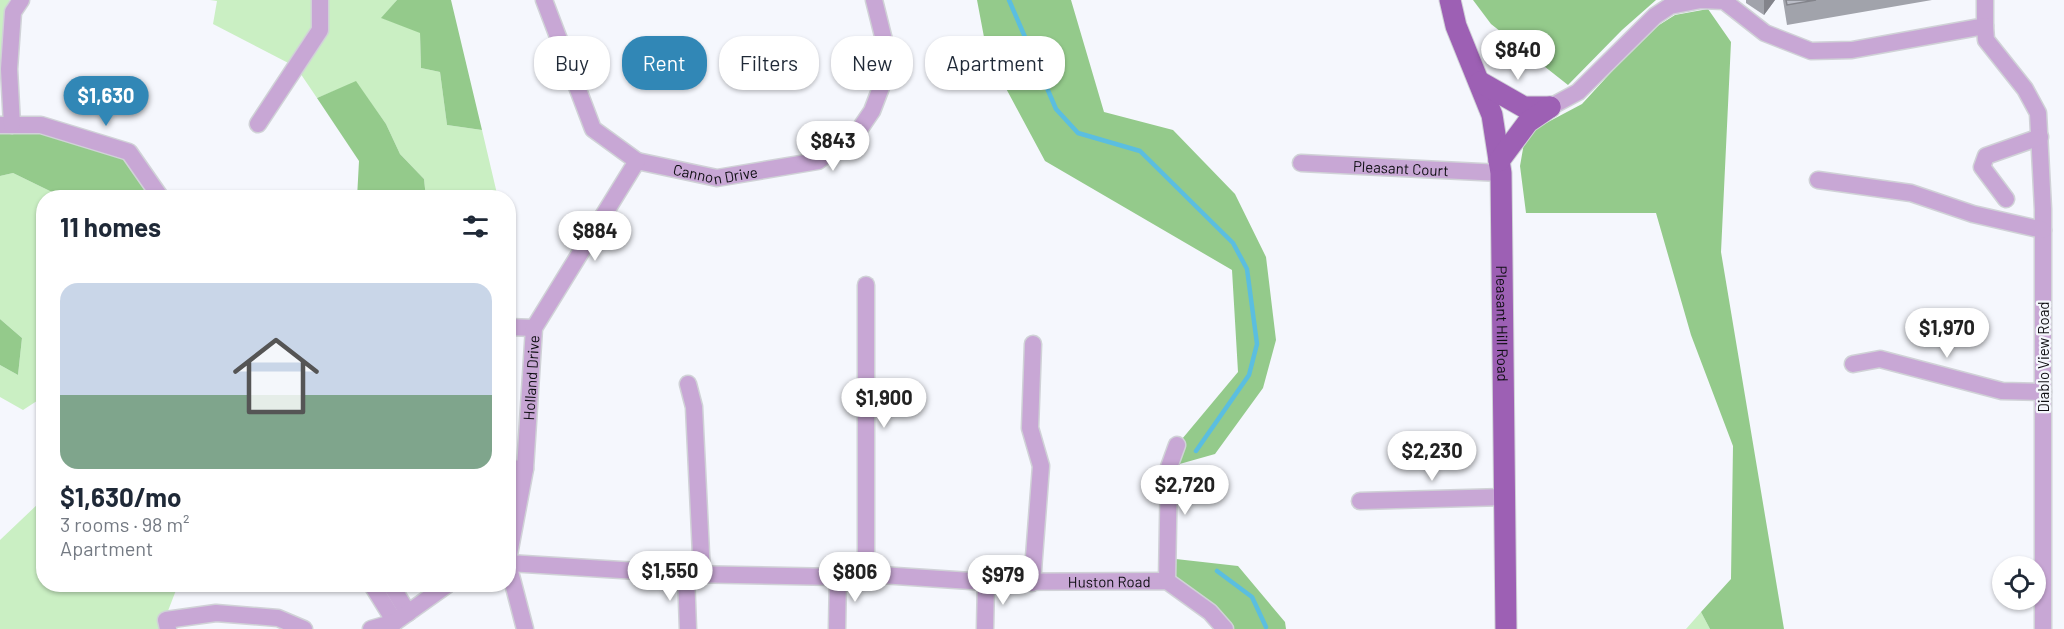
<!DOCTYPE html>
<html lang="en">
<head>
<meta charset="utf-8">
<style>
  body { margin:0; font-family:Barlow,sans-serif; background:#f2f2f3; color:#1f2937; height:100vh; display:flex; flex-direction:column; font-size:22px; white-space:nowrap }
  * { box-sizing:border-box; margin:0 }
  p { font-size:20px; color:#747a83 }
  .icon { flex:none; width:33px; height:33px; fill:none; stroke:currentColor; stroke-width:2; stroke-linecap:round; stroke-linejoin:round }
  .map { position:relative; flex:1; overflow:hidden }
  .details { position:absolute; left:36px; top:190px; width:480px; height:402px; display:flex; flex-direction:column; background:#fff; border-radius:24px; box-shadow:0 2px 4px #0004 }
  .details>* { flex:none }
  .hud { position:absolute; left:534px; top:36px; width:570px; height:54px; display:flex; gap:12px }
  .tools { position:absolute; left:1992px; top:556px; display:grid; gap:12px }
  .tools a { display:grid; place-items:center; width:54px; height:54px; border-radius:50%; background:#fff; box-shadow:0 2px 4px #0004; font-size:30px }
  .price { position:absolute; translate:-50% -51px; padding:0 14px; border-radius:21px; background:#fff; color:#222; font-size:20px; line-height:39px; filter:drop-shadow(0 2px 3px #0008) }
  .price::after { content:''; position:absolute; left:50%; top:36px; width:18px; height:14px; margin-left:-9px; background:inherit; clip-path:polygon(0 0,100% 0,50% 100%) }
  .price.on { background:#3187b6; color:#fff }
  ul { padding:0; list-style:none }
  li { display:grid; align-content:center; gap:12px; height:318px; padding:0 24px }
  li span { display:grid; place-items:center; height:186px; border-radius:18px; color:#555 }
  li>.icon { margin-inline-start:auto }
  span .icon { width:108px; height:108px; fill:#fffc; stroke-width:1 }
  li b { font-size:26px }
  h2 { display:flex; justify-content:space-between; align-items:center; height:72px; padding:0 24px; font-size:26px }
  .pill { padding:0 21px; border-radius:24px; background:#fff; box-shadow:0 2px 4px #0004; font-size:21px; line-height:54px }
  .pill.on { background:#3187b6; color:#fff }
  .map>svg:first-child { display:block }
  .green { fill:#caefc3 }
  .forest { fill:#94ca8b }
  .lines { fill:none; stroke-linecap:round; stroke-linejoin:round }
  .stream { stroke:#5bbee0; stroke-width:4.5 }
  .minor-casing { stroke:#d0d2d7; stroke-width:19 }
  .major-casing { stroke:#d0d2d7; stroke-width:23 }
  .minor { stroke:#c8a7d5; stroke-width:16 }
  .major { stroke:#9d60b4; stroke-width:21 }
  .wall { fill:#a1a3ab }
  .shaded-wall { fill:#83848b }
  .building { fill:#bbbdc7; stroke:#83848b; stroke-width:1.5 }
  .labels { text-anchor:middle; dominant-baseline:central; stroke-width:4.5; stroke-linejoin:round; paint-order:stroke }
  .street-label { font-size:15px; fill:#0e0e12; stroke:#f5f7fd }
</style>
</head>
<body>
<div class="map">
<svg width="2064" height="629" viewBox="0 0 2064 629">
  <rect width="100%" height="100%" fill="#f5f7fd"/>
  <path class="green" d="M0,0H9L13,12L9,69L0,67Z
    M210,0H397L382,18L420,32L421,68L440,72L447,125L482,130L498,198H426L424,179L400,154L386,124L356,82L317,98L296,67L213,24L217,1Z
    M13,173L54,193L58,198H44L43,397L23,410L0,397V365L18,375L22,338L0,319V176Z
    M40,502H44V585H178L161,629H0V540Z
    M1701,612L1710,629H1686Z"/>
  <path class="forest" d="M397,0H451L482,130L447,125L440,72L421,68L420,33L381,18Z
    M977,0H1071L1104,112L1173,130L1235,194L1266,257L1276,340L1263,388L1215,454L1169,467L1177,445L1238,372L1232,270L1045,161L987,53Z
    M1473,0H1656L1622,30L1568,85L1491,24Z
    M1708,9L1731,42L1721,252L1784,629H1710L1701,612L1731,579L1733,446L1691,335L1656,213H1526L1520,166L1524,143L1533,130L1582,104L1648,32L1675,15Z
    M356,81L386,124L400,154L424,179L426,198H357L359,161L317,98Z
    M0,124L129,152L161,198H58L54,193L13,173L0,176Z
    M0,319L22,338L18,375L0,365Z
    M1167,558L1238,566L1285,622L1286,629H1225L1167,581Z"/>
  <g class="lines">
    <path class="stream" d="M1009,0L1056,109L1078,133L1140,151L1233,243L1247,269L1257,344L1249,375L1196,451
      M1217,571L1252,597L1266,627"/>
    <defs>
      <g id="minor">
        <path d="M1985,26V0"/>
        <path d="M1550,107L1578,92L1655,16L1670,6L1701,0L1724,1L1765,33L1811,51L1852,50L1985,26L1986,40L2025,89L2038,113L2043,209V629"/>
        <path d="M258,124L320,30V0"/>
        <path d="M0,125H41L129,152L161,198"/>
        <path d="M12,125L9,69L13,12L21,0"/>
        <path id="s1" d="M637,161L717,178L818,161L859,130L872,111L885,77L887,52L874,0"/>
        <path id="s2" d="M1301,163L1501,173"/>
        <path d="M1818,180L1911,193L1973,214L2043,230"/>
        <path d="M2006,199L1982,167L1986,156L2040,137"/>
        <path d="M508,327L534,328"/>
        <path d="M1853,364L1880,359L2002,391L2043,392"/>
        <path d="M688,384L694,407L702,575"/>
        <path d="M508,468L525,469"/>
        <path d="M1360,501L1505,497"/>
        <path id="s3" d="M508,560L525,469L534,328L637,161L593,129L544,0"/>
        <path id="s4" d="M508,563L686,574L838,577L866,574L986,582L1167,581L1210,612L1225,629"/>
        <path d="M508,564L525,629"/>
        <path d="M686,574L688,629"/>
        <path d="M866,574V285"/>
        <path d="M1167,581L1169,467L1177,445"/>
        <path d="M1032,583L1041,466L1030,428L1033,344"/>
        <path d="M372,585L395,622"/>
        <path d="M391,585L408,613"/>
        <path d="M168,629L166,620L216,613L278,618L304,629"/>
        <path d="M371,629L395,622L447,585"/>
        <path d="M837,629L838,577"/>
        <path d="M985,629L986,582"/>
      </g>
      <g id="major">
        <path id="s5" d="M1450,0L1456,26L1492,115L1501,173L1506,629"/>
        <path d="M1480,82L1524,107H1550"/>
        <path d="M1499,161L1528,122L1550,107"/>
      </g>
    </defs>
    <use href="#minor" class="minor-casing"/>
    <use href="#major" class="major-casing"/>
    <use href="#minor" class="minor"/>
    <use href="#major" class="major"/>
  </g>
  <path class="wall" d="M1746,0H1775L1764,15L1746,3Z
    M1783,0H1932L1787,25Z"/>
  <path class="shaded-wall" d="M1764,0H1775L1764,15Z"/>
  <path class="building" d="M1786,0H1816L1787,5Z"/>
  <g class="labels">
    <g class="street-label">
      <text stroke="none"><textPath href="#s2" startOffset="100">Pleasant Court</textPath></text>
      <text stroke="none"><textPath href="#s1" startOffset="80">Cannon Drive</textPath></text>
      <text stroke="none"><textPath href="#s5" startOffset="332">Pleasant Hill Road</textPath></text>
      <text transform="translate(2043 357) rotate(-90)">Diablo View Road</text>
      <text stroke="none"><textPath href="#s3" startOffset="184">Holland Drive</textPath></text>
      <text stroke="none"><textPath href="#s4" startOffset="602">Huston Road</textPath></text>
    </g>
  </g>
</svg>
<div class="tools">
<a><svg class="icon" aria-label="locate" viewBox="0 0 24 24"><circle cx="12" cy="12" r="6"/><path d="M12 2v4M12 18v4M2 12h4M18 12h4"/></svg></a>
</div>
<b class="price" style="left:1518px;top:81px">$840</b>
<b class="price on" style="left:106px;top:127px">$1,630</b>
<b class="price" style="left:833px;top:172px">$843</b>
<b class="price" style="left:595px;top:262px">$884</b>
<b class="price" style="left:1947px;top:359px">$1,970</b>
<b class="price" style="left:884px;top:429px">$1,900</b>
<b class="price" style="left:1432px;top:482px">$2,230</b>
<b class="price" style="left:1185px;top:516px">$2,720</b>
<b class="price" style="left:670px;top:602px">$1,550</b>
<b class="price" style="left:855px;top:603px">$806</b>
<b class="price" style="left:1003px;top:606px">$979</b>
<div class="hud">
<a class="pill">Buy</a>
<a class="pill on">Rent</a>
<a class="pill">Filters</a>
<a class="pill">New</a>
<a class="pill">Apartment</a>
</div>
<section class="details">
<h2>11 homes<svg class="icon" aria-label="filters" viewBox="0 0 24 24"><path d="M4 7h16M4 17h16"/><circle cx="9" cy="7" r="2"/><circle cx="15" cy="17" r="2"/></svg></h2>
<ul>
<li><span style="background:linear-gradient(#c9d6e8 60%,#7fa58c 0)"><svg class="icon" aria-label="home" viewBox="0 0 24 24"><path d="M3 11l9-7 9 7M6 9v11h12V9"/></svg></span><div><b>$1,630/mo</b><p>3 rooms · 98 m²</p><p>Apartment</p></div></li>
</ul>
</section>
</div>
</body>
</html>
